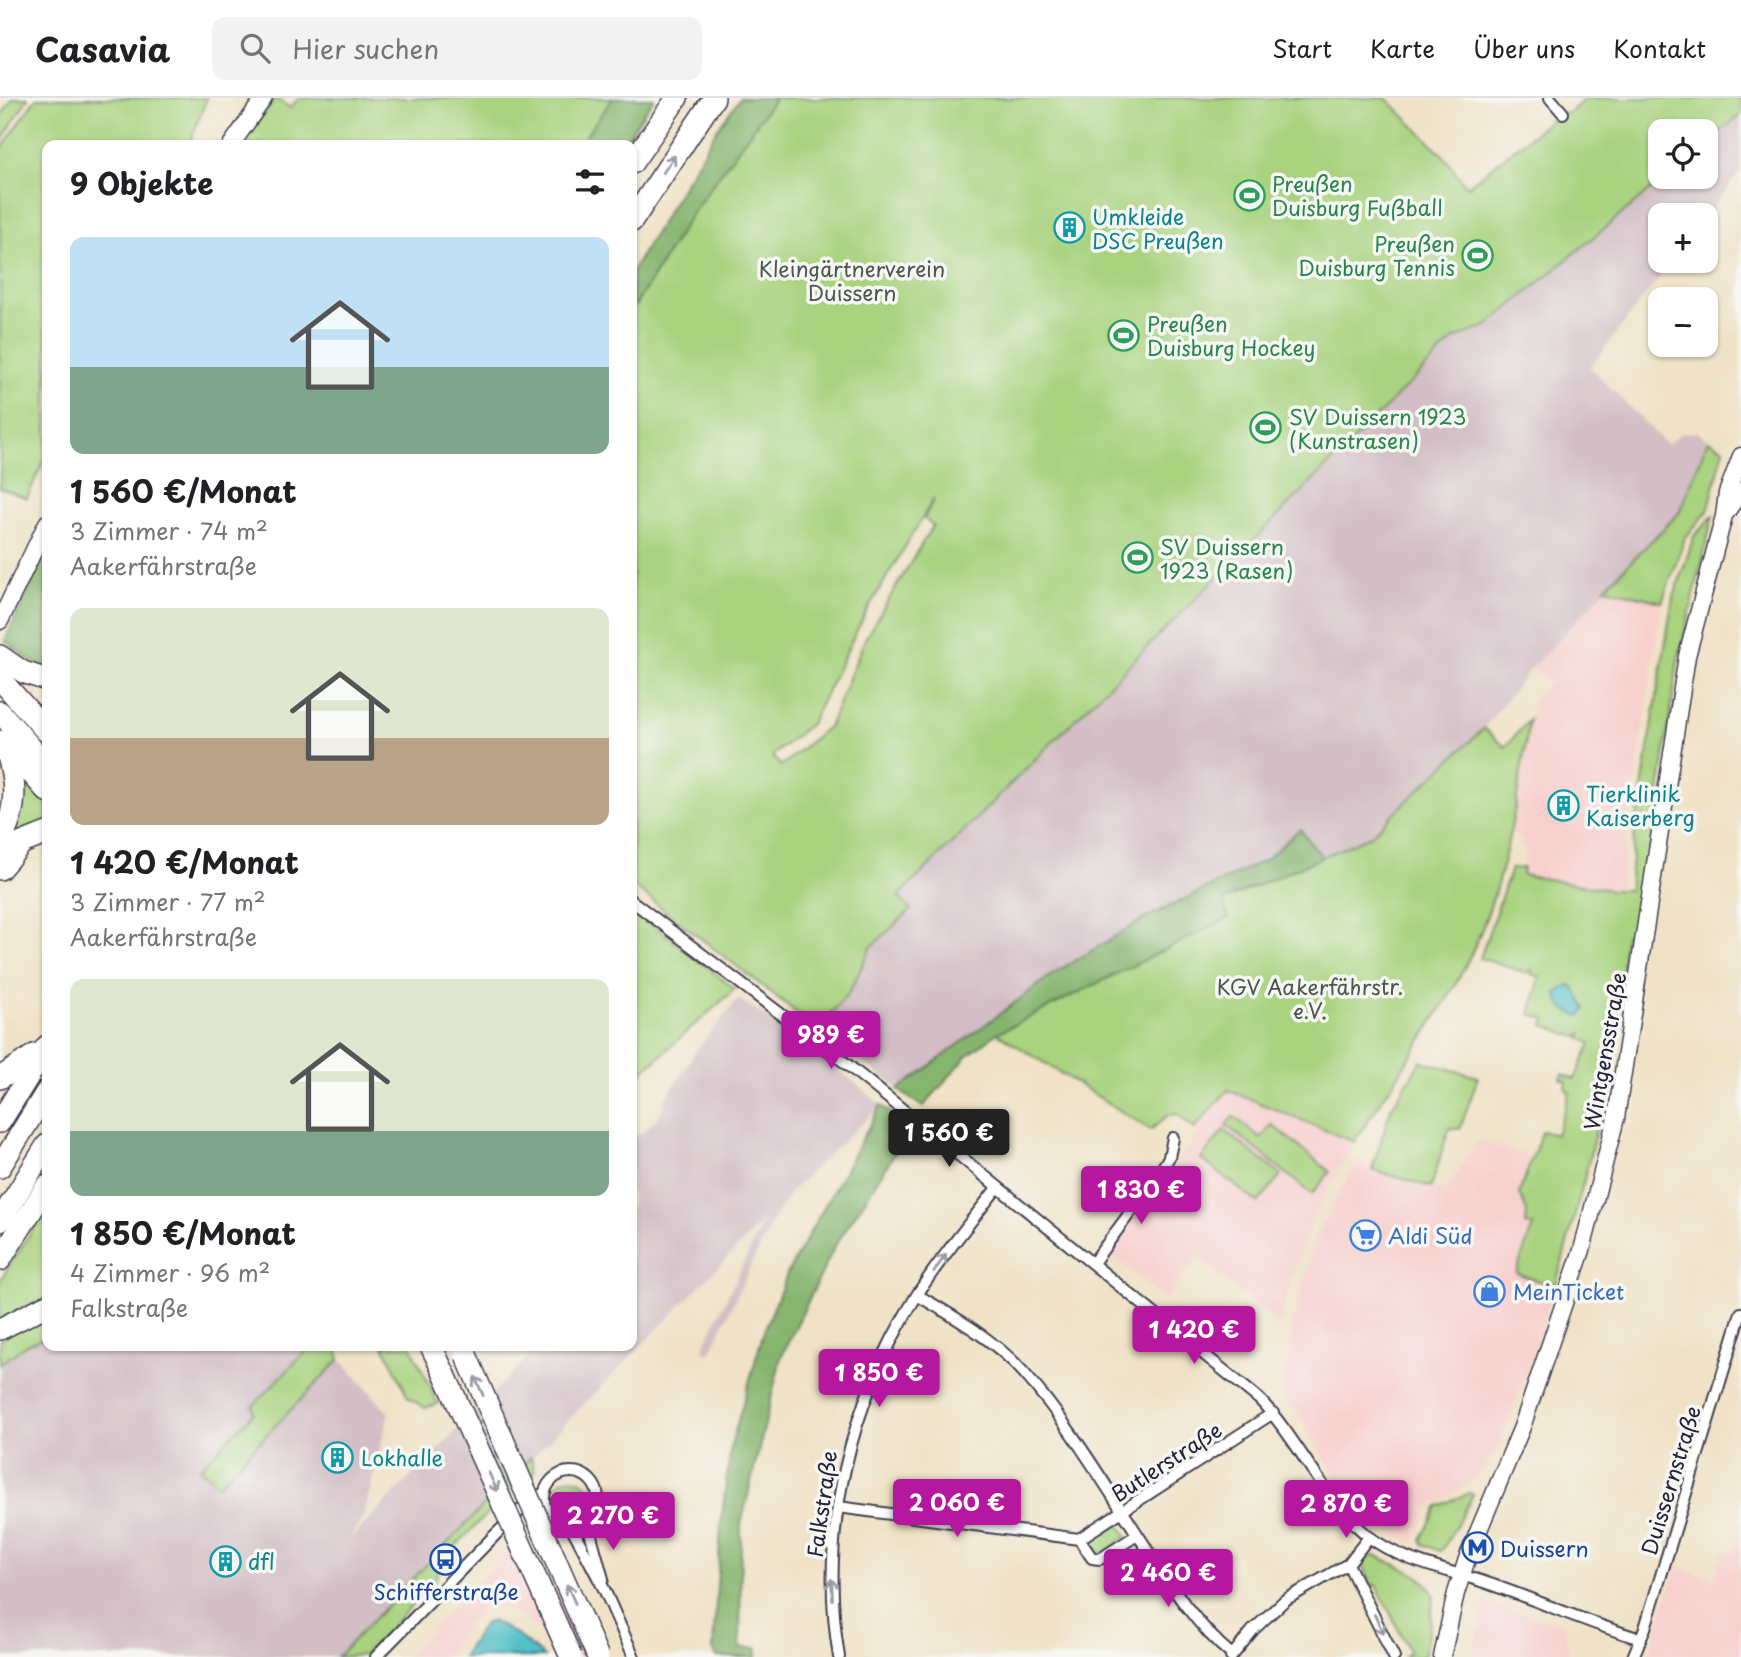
<!DOCTYPE html>
<html lang="de">
<head>
<meta charset="utf-8">
<style>
  body { margin:0; font-family:"Playpen Sans",sans-serif; background:#f2f2f2; color:#202124; height:100vh; display:flex; flex-direction:column; font-size:26px; white-space:nowrap }
  * { box-sizing:border-box; margin:0 }
  p { font-size:23px; color:#757577 }
  .icon { flex:none; width:38px; height:38px; fill:none; stroke:currentColor; stroke-width:2; stroke-linecap:round; stroke-linejoin:round }
  .map { position:relative; flex:1; overflow:hidden }
  .drawer { position:absolute; left:42px; top:42px; width:595px; height:1211px; display:flex; flex-direction:column; background:#fff; border-radius:14px; box-shadow:0 2px 5px #0004 }
  .drawer>* { flex:none }
  .fabs { position:absolute; left:1648px; top:21px; display:grid; gap:14px }
  .fabs a { display:grid; place-items:center; width:70px; height:70px; border-radius:14px; background:#fff; box-shadow:0 2px 5px #0004; font-size:35px }
  .price { position:absolute; translate:-50% -60px; padding:0 16px; border-radius:7px; background:#b5179e; color:#fff; font-size:23px; line-height:46px; filter:drop-shadow(0 2px 4px #0008) }
  .price::after { content:''; position:absolute; left:50%; top:42px; width:21px; height:16px; margin-left:-10px; background:inherit; clip-path:polygon(0 0,100% 0,50% 100%) }
  .price.selected { background:#222; color:#fff }
  ul { padding:0; list-style:none }
  li { display:grid; align-content:center; gap:14px; height:371px; padding:0 28px }
  li span { display:grid; place-items:center; height:217px; border-radius:14px; color:#555 }
  li>.icon { margin-inline-start:auto }
  span .icon { width:126px; height:126px; fill:#fffc; stroke-width:1 }
  li b { font-size:30px }
  h2 { display:flex; justify-content:space-between; align-items:center; height:84px; padding:0 28px; font-size:30px }
  header { display:flex; align-items:center; gap:42px; box-sizing:border-box; height:98px; padding:0 35px; background:#fff; border-bottom:2px solid #e0e0e0 }
  header strong { font-size:33px }
  nav { display:flex; gap:38px; margin-inline-start:auto; font-size:24px }
  .search { width:490px; height:63px; background:#f2f2f2; display:flex; align-items:center; gap:18px; box-sizing:border-box; padding:0 24px; border-radius:14px; color:#757577; font-size:26px }
  .map>svg:first-child { display:block }
  .built { fill:#f7d0ce }
  .industrial { fill:#d2bec4 }
  .green { fill:#a9d37f; stroke:#667a5d; stroke-width:2; fill-rule:evenodd }
  .forest { fill:#86b56e; stroke:#546c54; stroke-width:2 }
  .water { fill:#51bfc7; stroke:#3a7081; stroke-width:2 }
  .lines { fill:none; stroke-linecap:round; stroke-linejoin:round }
  .street-casing { stroke:#413f50; stroke-width:14 }
  .secondary-casing { stroke:#413f50; stroke-width:19 }
  .highway-casing { stroke:#413f50; stroke-width:24 }
  .street { stroke:#fff; stroke-width:10 }
  .secondary { stroke:#fff; stroke-width:16 }
  .highway { stroke:#fff; stroke-width:21 }
  .highway-bridge-casing { stroke:#413f50; stroke-width:24; stroke-linecap:butt }
  .highway-bridge { stroke:#fff; stroke-width:21 }
  .oneway { stroke:#9c9ca7 }
  .labels { text-anchor:middle; dominant-baseline:central; stroke-width:7; stroke-linejoin:round; paint-order:stroke }
  .leisure-label { font-size:21px; fill:#27864d; stroke:#f6f6f2; text-anchor:start }
  .culture-label { font-size:21px; fill:#0d838f; stroke:#f6f6f2; text-anchor:start }
  .park-label { font-size:21px; fill:#4a574f; stroke:#f6f6f2 }
  .street-label { font-size:21px; fill:#22223b; stroke:#f6f6f2 }
  .shop-label { font-size:21px; fill:#366cbe; stroke:#f6f6f2; text-anchor:start }
  .transit-label { font-size:21px; fill:#164399; stroke:#f6f6f2; text-anchor:start }
</style>
</head>
<body>
<header>
<strong>Casavia</strong>
<div class="search"><svg class="icon" aria-label="search" viewBox="0 0 24 24"><circle cx="10" cy="10" r="6"/><path d="M15 15l6 6"/></svg>Hier suchen</div>
<nav><a>Start</a><a>Karte</a><a>Über uns</a><a>Kontakt</a></nav>
</header>
<div class="map">
<svg width="1741" height="1559" viewBox="0 0 1741 1559">
  <rect width="100%" height="100%" fill="#f6f6f2"/>
  <filter id="ink" filterUnits="userSpaceOnUse"><feTurbulence type="fractalNoise" baseFrequency=".0143" numOctaves="2"/><feDisplacementMap in="SourceGraphic" scale="14" xChannelSelector="R" yChannelSelector="G"/><feConvolveMatrix kernelMatrix="1 2 1 2 8 2 1 2 1" color-interpolation-filters="sRGB"/></filter>
  <filter id="wash" filterUnits="userSpaceOnUse"><feTurbulence type="fractalNoise" baseFrequency=".00686" numOctaves="4" result="noise"/><feDisplacementMap in="SourceGraphic" scale="28" xChannelSelector="R" yChannelSelector="G"/><feGaussianBlur stdDeviation="1.57" result="paint"/><feColorMatrix in="noise" values="0 0 0 0 0 0 0 0 0 0 0 0 0 0 0 0 0 1.4 0 .05"/><feComposite in="paint" operator="in"/></filter>
  <g filter="url(#wash)">
    <rect width="100%" height="100%" fill="#f0e2c6"/>
    <path class="built" d="M1605,490L1662,504L1619,792L1521,777L1526,753L1512,733L1534,601L1550,584L1532,569Z
      M1227,992L1354,1044L1312,1121L1291,1180L1280,1226L1198,1160L1164,1201L1106,1153L1200,1036L1194,1031Z
      M1478,1042L1586,1075L1537,1246L1496,1355L1469,1386L1429,1410L1414,1445L1380,1428L1346,1397L1299,1317L1283,1298L1293,1223L1315,1138L1358,1063L1372,1072L1446,1094Z
      M540,1435L607,1559H563L528,1523L506,1511L492,1508L480,1510L445,1559H406L510,1451Z
      M1739,1439L1741,1559H1648L1677,1468L1714,1481L1723,1453L1733,1455Z
      M1484,1505L1565,1526L1569,1559H1473Z"/>
    <path class="industrial" d="M1741,17V73L1706,118L1661,117V163H1672L1590,269L1667,347L1681,335L1697,334L1708,342L1680,414L1532,569L1484,630L1370,738L1243,793L1229,820L997,935L967,958L923,1009L818,931L850,893L871,849L910,812L897,799L1454,241L1487,228L1666,79H1706V45Z
      M738,901L804,942L881,1007L794,1090L774,1119L710,1255L702,1252L764,1122L337,1559H0V1266L3,1263L47,1238V1248H311L253,1308L254,1315L218,1387L340,1261L389,1315L363,1420L348,1443L539,1248H632V1040L645,1033L659,1018L665,1002L696,953Z"/>
    <path class="green" d="M13,0H28L0,45V20Z
      M36,0H207L189,47H47V356L27,400L0,390V53Z
      M276,0L290,10L299,0H613L579,47H240Z
      M775,0H1386L1443,57L1467,89L1558,16L1569,15L1586,0H1741V17L1706,45V33H1661V79H1666L1487,228L1454,241L898,799L911,812L871,849L850,893L818,931L632,787V213L692,115ZM934,400L924,421L933,427L865,541L830,627L781,668L772,658L811,625L865,516Z
      M1708,342L1724,351L1708,413L1685,440L1662,504L1605,490L1680,414Z
      M1713,418L1678,563L1638,841L1625,837C1618,957 1588,1073 1555,1189L1516,1175L1533,1128L1526,1126L1527,1113L1519,1096L1542,1033L1556,1037L1570,994L1566,992L1567,983L1561,981L1563,976L1575,981L1591,945L1580,940L1582,936L1576,939L1544,927L1546,921L1530,916L1540,879L1531,876L1532,871L1526,875L1480,860L1511,771L1523,770L1522,777L1612,792H1629L1634,740L1672,505L1694,438Z
      M1529,622C1516,713 1502,806 1455,887C1424,941 1388,992 1354,1044L1228,992L1194,1031L1178,1016L1168,1017L1151,1032L997,935L1228,820L1223,803L1370,738L1484,630L1505,649Z
      M21,674L47,704V729L8,740Z
      M632,810L735,891L632,983Z
      M1421,963L1478,979L1460,1031L1449,1030L1431,1089L1372,1072L1391,1010Z
      M1233,1018L1261,1040L1272,1027L1330,1074L1312,1096L1226,1027Z
      M1224,1032L1281,1077L1258,1105L1201,1061Z
      M46,1110L47,1201L0,1222V1183Z
      M47,1216V1238L28,1246L0,1266V1241Z
      M311,1248H336L340,1261L218,1387L200,1370L254,1315L253,1308Z
      M384,1248H411L438,1306L425,1310L408,1299Z
      M531,1359L535,1374L517,1385L443,1461L434,1484L364,1557L337,1559Z
      M551 1400a20 20 0 1 1 40 0a20 20 0 1 1-40 0Z
      M1469,1395L1473,1397L1443,1451L1440,1453L1423,1446L1421,1442L1438,1408Z
      M1117,1423L1127,1439L1100,1457L1088,1442Z
      M1371,1458H1377C1396,1468 1431,1478 1434,1500L1424,1559L1404,1558L1410,1554L1376,1487L1372,1488L1363,1466Z"/>
    <path class="forest" d="M613,0H654L622,47H579Z
      M740,0H775L692,115L632,213V173L716,33Z
      M47,450V570L31,563L5,543Z
      M1300,731L1322,759L1223,802L1229,820L997,935L967,958L923,1009L898,992L1053,876L1144,821L1265,762Z
      M881,1007L910,1032L835,1148L781,1259L741,1426L740,1550H757V1559H716L713,1551L721,1427L731,1347L763,1236L788,1174Z"/>
    <path class="water" d="M1569,887L1574,889L1586,911L1580,918C1563,913 1562,910 1556,895Z
      M492,1523L517,1537L544,1559H462L484,1526Z"/>
  </g>
  <g filter="url(#ink)">
    <g class="lines">
      <defs>
        <path id="street" d="M1550,0L1563,15
          M632,803L844,964L1259,1301C1300,1343 1322,1400 1368,1438C1400,1463 1444,1471 1481,1483C1535,1501 1587,1525 1641,1541
          M1093,1165L1162,1071L1169,1059L1173,1040
          M917,1197C955,1219 995,1242 1024,1275C1072,1329 1109,1394 1149,1454C1173,1491 1197,1528 1232,1557
          M544 1401a27 27 0 1 1 54 0a27 27 0 1 1-54 0Z
          M838,1409L1079,1441L1273,1315
          M587,1423L603,1481
          M571,1428L604,1491L634,1559
          M1079,1441L1092,1460L1100,1461L1137,1437
          M1348,1466L1394,1559
          M376,1559L496,1436L528,1405L544,1395
          M839,1559C818,1432 850,1305 917,1197C941,1159 970,1125 997,1090
          M1231,1559L1253,1532L1285,1502L1348,1466L1369,1439
          M1633,1559L1645,1530L1741,1215"/>
        <path id="secondary" d="M231,47L264,0
          M1725,416L1741,393
          M0,523L47,425
          M1442,1559L1456,1495L1468,1458L1522,1329L1582,1152L1616,1020L1687,558L1724,418L1727,395L1741,358"/>
        <path id="highway" d="M632,65L677,0
          M632,123L714,0
          M0,558L23,574L47,582
          M0,581L47,634
          M0,614L47,668
          M8,649L47,693
          M0,744C20,709 16,679 3,643
          M0,771L22,745L47,735
          M0,980L36,956
          M0,1024L47,948
          M0,1069L47,993
          M0,1123L47,1047
          M0,1162L47,1088
          M0,1231L47,1207
          M431,1248L445,1277"/>
      </defs>
      <use href="#street" class="street-casing"/>
      <use href="#secondary" class="secondary-casing"/>
      <use href="#highway" class="highway-casing"/>
      <use href="#street" class="street"/>
      <use href="#secondary" class="secondary"/>
      <use href="#highway" class="highway"/>
      <defs>
        <path id="highway-bridge" d="M466,1257L598,1559
          M445,1277L571,1559"/>
      </defs>
      <use href="#highway-bridge" class="highway-bridge-casing"/>
      <use href="#highway-bridge" class="highway-bridge"/>
    </g>
    <defs><path id="oneway-shaft" d="M-6 0H5M1.5-3L5.5 0L1.5 3" fill="none" stroke-width="1.6" stroke-linecap="round" stroke-linejoin="round" transform="scale(1.75)"/></defs>
    <g class="oneway">
      <use href="#oneway-shaft" transform="translate(669 66) rotate(-56)"/>
      <use href="#oneway-shaft" transform="translate(940 1165) rotate(-54)"/>
      <use href="#oneway-shaft" transform="translate(479 1288) rotate(-114)"/>
      <use href="#oneway-shaft" transform="translate(493 1384) rotate(66)"/>
      <use href="#oneway-shaft" transform="translate(832 1491) rotate(-93)"/>
      <use href="#oneway-shaft" transform="translate(571 1496) rotate(-114)"/>
      <use href="#oneway-shaft" transform="translate(1379 1526) rotate(64)"/>
    </g>
  </g>
  <defs>
    <symbol id="stadium-ring" viewBox="-11 -11 22 22"><circle r="9.5" fill="#f6f6f2" stroke="#2e9e5b" stroke-width="1.5"/><path d="M0-5a6.5 5 0 1 0 0 10a6.5 5 0 1 0 0-10ZM-3.5-1.8h7v3.6h-7Z" fill="#2e9e5b"/></symbol>
    <symbol id="building-ring" viewBox="-11 -11 22 22"><circle r="9.5" fill="#f6f6f2" stroke="#0f9aa8" stroke-width="1.5"/><path d="M-4-6H4V6H1V3H-1V6H-4ZM-2.5-4.3h1.7v1.8h-1.7ZM.8-4.3h1.7v1.8H.8ZM-2.5-1h1.7V.8h-1.7ZM.8-1h1.7V.8H.8Z" fill="#0f9aa8"/></symbol>
    <symbol id="supermarket-ring" viewBox="-11 -11 22 22"><circle r="9.5" fill="#f6f6f2" stroke="#3f7fe0" stroke-width="1.5"/><path d="M-6-5.5h2.5l.6 2H6L4.5 2H-2.5L-4.4-4H-6ZM-1.5 3.2a1.3 1.3 0 1 0 .1 0ZM3 3.2a1.3 1.3 0 1 0 .1 0Z" fill="#3f7fe0"/></symbol>
    <symbol id="shop-ring" viewBox="-11 -11 22 22"><circle r="9.5" fill="#f6f6f2" stroke="#3f7fe0" stroke-width="1.5"/><path d="M-5-2.5h2.3a2.7 3.5 0 0 1 5.4 0H5L5.5 6h-11ZM-1.5-2.5h3a1.5 2.3 0 0 0-3 0Z" fill="#3f7fe0"/></symbol>
    <symbol id="metro-ring" viewBox="-11 -11 22 22"><circle r="9.5" fill="#f6f6f2" stroke="#1a4fb4" stroke-width="1.5"/><path d="M-5.5 5V-5H-3L0 0L3-5H5.5V5H3V-.5L0 4L-3-.5V5Z" fill="#1a4fb4"/></symbol>
    <symbol id="bus-ring" viewBox="-11 -11 22 22"><circle r="9.5" fill="#f6f6f2" stroke="#1a4fb4" stroke-width="1.5"/><path d="M-5-6H5V4H4V6H2V4H-2V6H-4V4H-5ZM-3.5-4V0h7V-4ZM-3.5 1.2v1.5H-2V1.2ZM2 1.2v1.5H3.5V1.2Z" fill="#1a4fb4"/></symbol>
  </defs>
  <g fill-rule="evenodd">
    <use href="#stadium-ring" x="1232" y="80" width="35" height="35"/>
    <use href="#building-ring" x="1052" y="112" width="35" height="35"/>
    <use href="#stadium-ring" x="1460" y="140" width="35" height="35"/>
    <use href="#stadium-ring" x="1106" y="220" width="35" height="35"/>
    <use href="#stadium-ring" x="1248" y="312" width="35" height="35"/>
    <use href="#stadium-ring" x="1120" y="442" width="35" height="35"/>
    <use href="#building-ring" x="1546" y="690" width="35" height="35"/>
    <use href="#supermarket-ring" x="1348" y="1120" width="35" height="35"/>
    <use href="#shop-ring" x="1472" y="1176" width="35" height="35"/>
    <use href="#building-ring" x="320" y="1342" width="35" height="35"/>
    <use href="#metro-ring" x="1460" y="1432" width="35" height="35"/>
    <use href="#bus-ring" x="428" y="1444" width="35" height="35"/>
    <use href="#building-ring" x="208" y="1446" width="35" height="35"/>
  </g>
  <g class="labels">
    <g class="leisure-label">
      <text x="1272" y="85">Preußen<tspan x="1272" dy="24">Duisburg Fußball</tspan></text>
      <text x="1455" y="145" text-anchor="end">Preußen<tspan x="1455" dy="24">Duisburg Tennis</tspan></text>
      <text x="1147" y="225">Preußen<tspan x="1147" dy="24">Duisburg Hockey</tspan></text>
      <text x="1289" y="318">SV Duissern 1923<tspan x="1289" dy="24">(Kunstrasen)</tspan></text>
      <text x="1160" y="448">SV Duissern<tspan x="1160" dy="24">1923 (Rasen)</tspan></text>
    </g>
    <g class="culture-label">
      <text x="1092" y="118">Umkleide<tspan x="1092" dy="24">DSC Preußen</tspan></text>
      <text x="1586" y="695">Tierklinik<tspan x="1586" dy="24">Kaiserberg</tspan></text>
      <text x="361" y="1359">Lokhalle</text>
      <text x="248" y="1463">dfl</text>
    </g>
    <g class="park-label">
      <text x="852" y="170">Kleingärtnerverein<tspan x="852" dy="24">Duissern</tspan></text>
      <text x="1310" y="888">KGV Aakerfährstr.<tspan x="1310" dy="24">e.V.</tspan></text>
    </g>
    <g class="street-label">
      <text transform="translate(1604 953) rotate(-80)">Wintgensstraße</text>
      <text transform="translate(1166 1363) rotate(-33)">Butlerstraße</text>
      <text transform="translate(1670 1382) rotate(-73)">Duissernstraße</text>
      <text transform="translate(821 1406) rotate(-82)">Falkstraße</text>
    </g>
    <g class="shop-label">
      <text x="1388" y="1137">Aldi Süd</text>
      <text x="1513" y="1193">MeinTicket</text>
    </g>
    <g class="transit-label">
      <text x="1500" y="1450">Duissern</text>
      <text x="446" y="1493" text-anchor="middle">Schifferstraße</text>
    </g>
  </g>
</svg>
<div class="fabs">
<a><svg class="icon" aria-label="locate" viewBox="0 0 24 24"><circle cx="12" cy="12" r="6"/><path d="M12 2v4M12 18v4M2 12h4M18 12h4"/></svg></a>
<a>+</a>
<a>−</a>
</div>
<b class="price" style="left:831px;top:973px">989 €</b>
<b class="price selected" style="left:949px;top:1071px">1 560 €</b>
<b class="price" style="left:1141px;top:1128px">1 830 €</b>
<b class="price" style="left:1194px;top:1268px">1 420 €</b>
<b class="price" style="left:879px;top:1311px">1 850 €</b>
<b class="price" style="left:957px;top:1441px">2 060 €</b>
<b class="price" style="left:1346px;top:1442px">2 870 €</b>
<b class="price" style="left:613px;top:1454px">2 270 €</b>
<b class="price" style="left:1168px;top:1511px">2 460 €</b>
<section class="drawer">
<h2>9 Objekte<svg class="icon" aria-label="filters" viewBox="0 0 24 24"><path d="M4 7h16M4 17h16"/><circle cx="9" cy="7" r="2"/><circle cx="15" cy="17" r="2"/></svg></h2>
<ul>
<li><span style="background:linear-gradient(#bfe0f5 60%,#7fa58c 0)"><svg class="icon" aria-label="home" viewBox="0 0 24 24"><path d="M3 11l9-7 9 7M6 9v11h12V9"/></svg></span><div><b>1 560 €/Monat</b><p>3 Zimmer · 74 m²</p><p>Aakerfährstraße</p></div></li>
<li><span style="background:linear-gradient(#dfe7d0 60%,#b9a48a 0)"><svg class="icon" aria-label="home" viewBox="0 0 24 24"><path d="M3 11l9-7 9 7M6 9v11h12V9"/></svg></span><div><b>1 420 €/Monat</b><p>3 Zimmer · 77 m²</p><p>Aakerfährstraße</p></div></li>
<li><span style="background:linear-gradient(#dfe7d0 70%,#7fa58c 0)"><svg class="icon" aria-label="home" viewBox="0 0 24 24"><path d="M3 11l9-7 9 7M6 9v11h12V9"/></svg></span><div><b>1 850 €/Monat</b><p>4 Zimmer · 96 m²</p><p>Falkstraße</p></div></li>
</ul>
</section>
</div>
</body>
</html>
